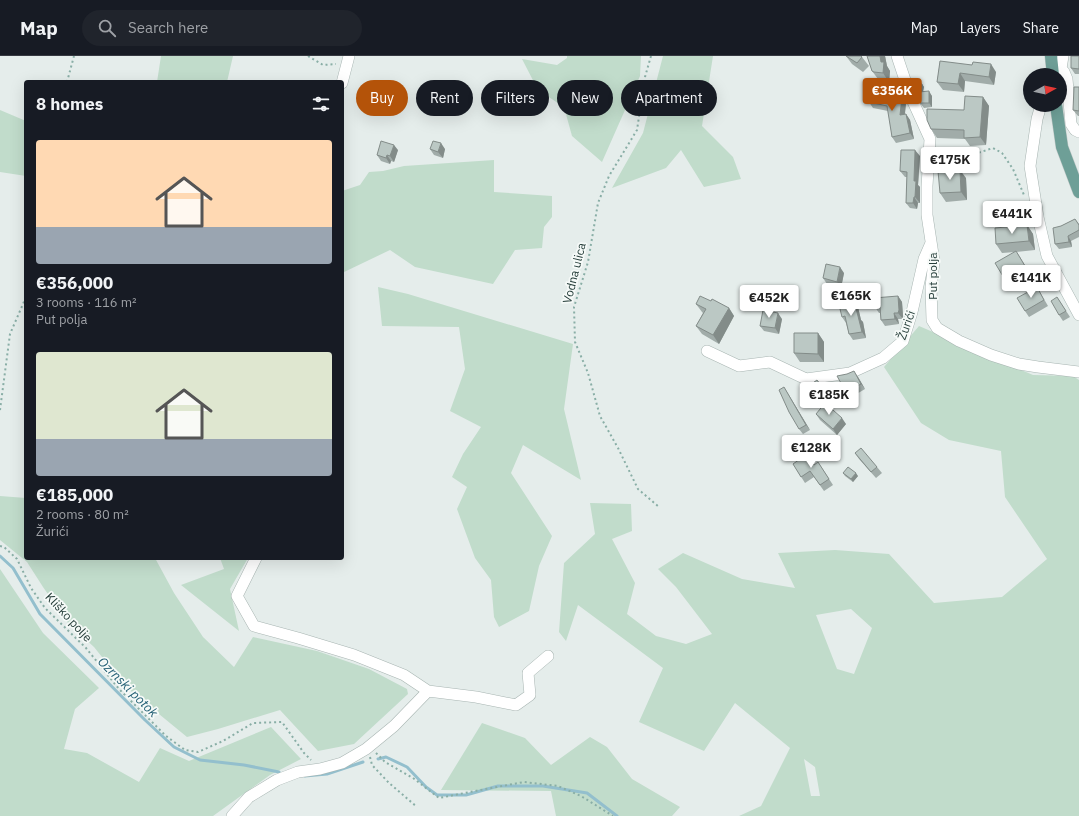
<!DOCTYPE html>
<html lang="en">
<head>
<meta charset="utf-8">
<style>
  body { margin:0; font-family:"IBM Plex Sans",sans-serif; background:#20242c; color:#f1f3f6; height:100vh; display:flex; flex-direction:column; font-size:15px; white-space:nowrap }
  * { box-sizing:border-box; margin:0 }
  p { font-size:13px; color:#9ea1a6 }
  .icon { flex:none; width:22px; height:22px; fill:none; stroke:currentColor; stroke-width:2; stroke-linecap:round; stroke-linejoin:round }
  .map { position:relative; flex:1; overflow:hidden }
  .panel { position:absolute; left:24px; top:24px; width:320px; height:480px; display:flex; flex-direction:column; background:#171b24; border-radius:4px; box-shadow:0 4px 16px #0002 }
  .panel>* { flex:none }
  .top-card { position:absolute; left:356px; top:24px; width:380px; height:36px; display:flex; gap:8px }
  .needle { width:26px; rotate:82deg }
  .buttons { position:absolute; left:1023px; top:12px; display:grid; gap:8px }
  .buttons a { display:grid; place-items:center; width:44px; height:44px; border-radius:50%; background:#171b24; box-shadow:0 4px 16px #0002; font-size:20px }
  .price { position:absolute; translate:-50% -34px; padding:0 9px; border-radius:4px; background:#fff; color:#222; font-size:13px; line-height:26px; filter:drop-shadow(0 1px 2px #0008) }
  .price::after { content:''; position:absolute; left:50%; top:24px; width:12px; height:9px; margin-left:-6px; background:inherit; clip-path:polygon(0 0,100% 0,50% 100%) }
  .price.selected { background:#b45309; color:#fff }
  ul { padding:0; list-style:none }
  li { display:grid; align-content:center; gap:8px; height:212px; padding:0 12px }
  li span { display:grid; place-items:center; height:124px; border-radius:4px; color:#555 }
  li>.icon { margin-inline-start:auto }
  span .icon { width:72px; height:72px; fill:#fffc; stroke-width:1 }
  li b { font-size:17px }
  h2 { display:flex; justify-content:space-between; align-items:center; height:48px; padding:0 12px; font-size:17px }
  .tag { padding:0 14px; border-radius:18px; background:#171b24; box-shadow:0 4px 16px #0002; font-size:14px; line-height:36px }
  .tag.selected { background:#b45309; color:#fff }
  header { display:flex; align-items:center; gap:24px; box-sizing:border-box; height:56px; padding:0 20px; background:#171b24; border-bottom:1px solid #363941 }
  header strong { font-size:19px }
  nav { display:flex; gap:22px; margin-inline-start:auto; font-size:14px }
  .search { width:280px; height:36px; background:#20242c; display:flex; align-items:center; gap:10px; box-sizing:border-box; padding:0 14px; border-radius:22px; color:#9ea1a6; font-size:15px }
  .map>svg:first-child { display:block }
  .green { fill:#c1dccb; fill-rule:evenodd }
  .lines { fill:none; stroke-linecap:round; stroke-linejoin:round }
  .stream { stroke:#93bfcd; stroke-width:3 }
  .minor-casing { stroke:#a8b5b2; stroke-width:12 }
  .major-casing { stroke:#c2c9c8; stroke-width:13 }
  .path { stroke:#89aea6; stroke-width:2; stroke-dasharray:2 3; stroke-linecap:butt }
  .minor { stroke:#fff; stroke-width:11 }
  .major { stroke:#6e9f97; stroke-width:12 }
  .wall { fill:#a1aca9 }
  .shaded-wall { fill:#838c89 }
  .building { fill:#bbc8c4; stroke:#838c89 }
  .labels { text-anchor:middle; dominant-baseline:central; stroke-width:3.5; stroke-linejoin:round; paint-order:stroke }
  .street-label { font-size:12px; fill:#263e3a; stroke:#f6faf8 }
  .water-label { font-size:13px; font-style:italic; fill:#246075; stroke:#f6faf8 }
</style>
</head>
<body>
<header>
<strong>Map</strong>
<div class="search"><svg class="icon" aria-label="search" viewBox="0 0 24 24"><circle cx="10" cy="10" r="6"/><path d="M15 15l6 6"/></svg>Search here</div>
<nav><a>Map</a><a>Layers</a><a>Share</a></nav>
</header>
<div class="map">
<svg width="1079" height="760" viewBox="0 0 1079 760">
  <rect width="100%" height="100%" fill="#e5edeb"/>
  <path class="green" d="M161,0H233L227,26H157Z
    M567,0H641L640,20L602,106L572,80L564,51L538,34L522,3L557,9L567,2Z
    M663,0H713L702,70L733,101L741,123L704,131L681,94L666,112L612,132L643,77Z
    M0,54L26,65V120L0,116Z
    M494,104V136L552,140V161L544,171L542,192L515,194L493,228L415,211L390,194L342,217V135L360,129L369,116L383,115L404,110Z
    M378,231L408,238L573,288L564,353L581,424L523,389L511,417L552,480L539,510L529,555L499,571L494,561L491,524L475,502L457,453L467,431L452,421L463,398L481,371L450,355L465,313L459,271L382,270Z
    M919,270L1033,319L1073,320L1079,324V760H739L761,750L790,692L735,647L704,695L639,666L663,612L578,549L566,585L559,576L564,507L595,478L590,447L631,448L632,475L612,483L635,527L627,558L656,580L686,588L712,578L676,531L658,513L683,497L742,523L795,532L778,497L835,494L889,498L934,547L1002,541L1047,503L1005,441L1001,395L949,384L921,367L884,311ZM851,553L872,572L854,618L837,613L816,559ZM804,703L815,711L820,740H811Z
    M0,440L26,442V502H155L174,537L203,581L234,611L253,581L317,595L369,613L407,633L408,638L354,688L318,695L280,654L218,673L187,681L126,631L94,591L68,567L43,531L27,506L0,484Z
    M220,502H248L230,533L239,575L181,529L224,513Z
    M0,513L43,577L99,632L75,653L64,693L87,697L139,726L160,692L189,705L271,671L301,703L270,719L213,760H0Z
    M482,667L525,682L551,709L590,681L607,691L632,723L680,751L672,760H556L551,735L441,734Z"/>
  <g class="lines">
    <path class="stream" d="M0,500L13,512L40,558L145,664L174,691L200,704L244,709L279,716
      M378,703L386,701L407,711L426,731L437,739H466L498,730H543L587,737L617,760
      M305,720L327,718L363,706"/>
    <defs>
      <path id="minor" d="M897,0L910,39L930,83L927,130V159L934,205L931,231L932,264L937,272L959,285L991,299L1019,308L1038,311L1079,316
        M1061,13L1064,16L1067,23L1071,68L1075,74L1079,76
        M1058,18L1061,13L1063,0
        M342,27L349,0
        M1041,49L1037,63L1030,110L1038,161L1047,200L1079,259
        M707,295L739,310L770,306L806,323L850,317L883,302L903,285L912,256L924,203L931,187
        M256,502L237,540L254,570L298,582L354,599L404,619L428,635L476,641L516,649L530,639L528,617L548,600
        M232,760L249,741L277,724L298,716L320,713L342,707L366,693L394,670L428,635"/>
      <path id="major" d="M1051,0L1053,19
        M1056,49L1062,91L1079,136"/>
    </defs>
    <use href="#minor" class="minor-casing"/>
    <use href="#major" class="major-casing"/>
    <path class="path" d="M308,0L323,9L336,8
      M651,0L645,21L637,74L609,120L598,147L588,206L574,251L575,286L588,317L600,360L618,392L638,433L659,451
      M67,26L74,0
      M940,94C958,104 975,98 993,92L1002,97L1013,113L1024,139
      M0,354L10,278L26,241
      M0,490L4,491L17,503L31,532L45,552L86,592L119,633L166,680L185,694L198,696L223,685L253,667L282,666L304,697L311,704
      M376,697L385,706L413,722L439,742L475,735L524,726L558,730L581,740L613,760
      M370,701L372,709L389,727L417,751"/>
    <use href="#minor" class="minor"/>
    <use href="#major" class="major"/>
  </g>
  <path class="wall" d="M846,0L862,1L869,10L863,16L852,8Z
    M867,0H885L887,10L890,15L889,26L881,25L878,23L872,15Z
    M1079,0V18H1075L1071,12Z
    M940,5L996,16L994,29L965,25L964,36L943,34L937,26Z
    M922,28L924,31L923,35L932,40V51L924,52L920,47L919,39H918L916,36Z
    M1079,31V60H1078L1073,54Z
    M888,36L891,40L902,41L906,47L905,58H906L910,64L914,83L896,87L892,81L888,55L873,52L869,46Z
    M983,41L989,50L986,89L970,90L965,83L937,82L931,73L964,54Z
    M430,93H445L443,102L434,99Z
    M398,94L394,106L391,105L390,108L381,105L377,99Z
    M920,100L918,129L920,131V147H918L917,153L910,152L906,147L907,121H905L900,115Z
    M966,122L967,144L946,146L940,137Z
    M1075,163L1079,168V181L1071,185L1072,191L1059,193L1055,188L1061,170Z
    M1027,169L1033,178L1035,194L1016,196L1029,216L1008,228L1004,222L1015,196L1002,197L996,188Z
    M844,217L841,232L827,228L823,222Z
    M1037,231L1048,250L1029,261L1025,255Z
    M898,240L902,246L903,260V263H898L899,268L885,270L881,264L880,257H879L875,251Z
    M1057,241L1070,261L1063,265L1059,259Z
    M711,245L729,252L734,260L719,288L702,278L696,270L703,257L702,256L696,248Z
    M858,251L861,264L863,266L866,282L853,284L849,278L846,267L842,261Z
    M782,263L779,278L764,275L760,270Z
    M818,277L824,286V306H800L794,297Z
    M858,321L865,333L850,342L846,336Z
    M817,324L830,342L819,350L806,332Z
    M784,331L810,374L803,378L799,373Z
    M816,358L846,368L837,379L820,364Z
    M855,397L877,411L882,417L876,422L859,403Z
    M818,406L833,429L824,435L814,421L805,427L793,408L814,409Z
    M843,417L858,420L853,426L845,420Z"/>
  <path class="shaded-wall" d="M880,0H885L887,10L890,15L889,26L883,17Z
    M991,8L996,16L994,29L989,21Z
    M960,17L965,25L964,36L958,28Z
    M922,28L924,31L922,40L920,37Z
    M929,35L932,40V51L929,47Z
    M902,41L906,47L904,65L900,59Z
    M983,41L989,50L986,89L980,81Z
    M906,58L910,64L914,83L910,77Z
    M441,87L445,93L443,102L438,96Z
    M394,89L398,94L394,106L390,100Z
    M915,94L920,100L918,129L920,131V147L915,141L914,125Z
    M387,99L391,105L390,108L386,102Z
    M960,114L966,122L967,144L961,136Z
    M914,141L918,147L917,153L913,147Z
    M1027,169L1033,178L1035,194L1029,185Z
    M1068,180L1071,185L1072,191L1069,186Z
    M1016,195L1020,201L1029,216L1025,210Z
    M840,211L844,217L841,232L837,226Z
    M898,240L902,246L903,260V263L898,257Z
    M854,245L858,251L861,264L863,266L866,282L862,276Z
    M729,252L734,260L719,288L713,279Z
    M778,257L782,263L779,278L775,272Z
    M894,257L898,263L899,268L895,263Z
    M818,277L824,286V306L818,298Z
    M854,315L858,321L865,333L861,328Z
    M784,331L787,336L810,374L806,369Z
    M842,362L846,368L837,379L833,373Z
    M856,417L858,420L853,426L851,423Z"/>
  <path class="building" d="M846,0H861L862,1L857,7Z
    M867,0H880L881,6H884L883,17L874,16L872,15Z
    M1071,0H1079V13L1071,12Z
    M940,5L972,9L973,6L991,8L989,21L960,17L958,28L937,26Z
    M913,26L922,28L920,36H919V37L916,36Z
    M1074,31H1079V55L1073,54Z
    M872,33L888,36V40L902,41L900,59L906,58L910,77L892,81L887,50L869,46Z
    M929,35V47H920L919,45V36Z
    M965,40L983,41L980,81L964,82V74L931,73L927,64V53L964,54Z
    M381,85L394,89L390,100L387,99L386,102L377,99Z
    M433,85L441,87L438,96L430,93Z
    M901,94H915L914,125H916L915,141H914L913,147H906L907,116L900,115Z
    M960,114L961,136L940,137L938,115Z
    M1075,163L1079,169V174L1068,180L1069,186L1055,188L1053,172L1061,170Z
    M1027,169L1029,185L996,188L995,172Z
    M1016,195L1025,210L1004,222L995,207Z
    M826,208L840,211L837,226L823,222Z
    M1037,231L1044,244L1025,255L1017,242Z
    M700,240L711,245L712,243L729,252L713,279L696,270L706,253L696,248Z
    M898,240L899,254L898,257H894L895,263L881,264L880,251H875L874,242Z
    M1057,241L1066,255L1059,259L1051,245Z
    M854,245L858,260L862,276L849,278L845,260L842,261L839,249Z
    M763,254L778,257L775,272L760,270Z
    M794,277H818V298L794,297Z
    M854,315L861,328L846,336L837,320L847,318Z
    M817,324L826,336L815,344L806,332Z
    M784,331L806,369L799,373L789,356L779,334Z
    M825,347L842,362L833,373L816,358Z
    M861,392L877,411L871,416L855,397Z
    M807,398L814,409L818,406L829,423L820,429L810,415L801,421L793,408Z
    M848,411L856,417L851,423L843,417Z"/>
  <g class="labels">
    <g class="street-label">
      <text transform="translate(574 217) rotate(-76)">Vodna ulica</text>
      <text transform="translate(932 220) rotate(-90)">Put polja</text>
      <text transform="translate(906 269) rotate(-70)">Žurići</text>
      <text transform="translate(69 561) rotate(47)">Kliško polje</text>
    </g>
    <g class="water-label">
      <text transform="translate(128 631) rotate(45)">Ozrnski potok</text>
    </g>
  </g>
</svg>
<div class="buttons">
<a><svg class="needle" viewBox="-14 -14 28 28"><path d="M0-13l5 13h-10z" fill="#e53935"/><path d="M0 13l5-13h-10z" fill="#9ea1a6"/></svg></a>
</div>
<b class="price selected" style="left:892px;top:56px">€356K</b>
<b class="price" style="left:950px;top:125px">€175K</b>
<b class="price" style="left:1012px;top:179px">€441K</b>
<b class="price" style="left:1031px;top:243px">€141K</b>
<b class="price" style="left:851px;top:261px">€165K</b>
<b class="price" style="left:769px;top:263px">€452K</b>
<b class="price" style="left:829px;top:360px">€185K</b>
<b class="price" style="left:811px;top:413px">€128K</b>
<div class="top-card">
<a class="tag selected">Buy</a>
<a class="tag">Rent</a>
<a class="tag">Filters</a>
<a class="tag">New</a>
<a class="tag">Apartment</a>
</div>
<section class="panel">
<h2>8 homes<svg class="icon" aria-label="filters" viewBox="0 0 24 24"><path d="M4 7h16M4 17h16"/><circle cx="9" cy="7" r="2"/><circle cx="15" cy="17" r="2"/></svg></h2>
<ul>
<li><span style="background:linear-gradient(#ffd9b3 70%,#9aa5b1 0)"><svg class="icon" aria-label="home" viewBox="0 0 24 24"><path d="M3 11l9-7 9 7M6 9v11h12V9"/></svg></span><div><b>€356,000</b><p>3 rooms · 116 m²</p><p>Put polja</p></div></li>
<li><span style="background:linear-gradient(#dfe7d0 70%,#9aa5b1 0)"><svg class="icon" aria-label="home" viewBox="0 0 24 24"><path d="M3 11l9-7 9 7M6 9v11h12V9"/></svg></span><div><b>€185,000</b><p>2 rooms · 80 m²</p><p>Žurići</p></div></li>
</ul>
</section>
</div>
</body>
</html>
